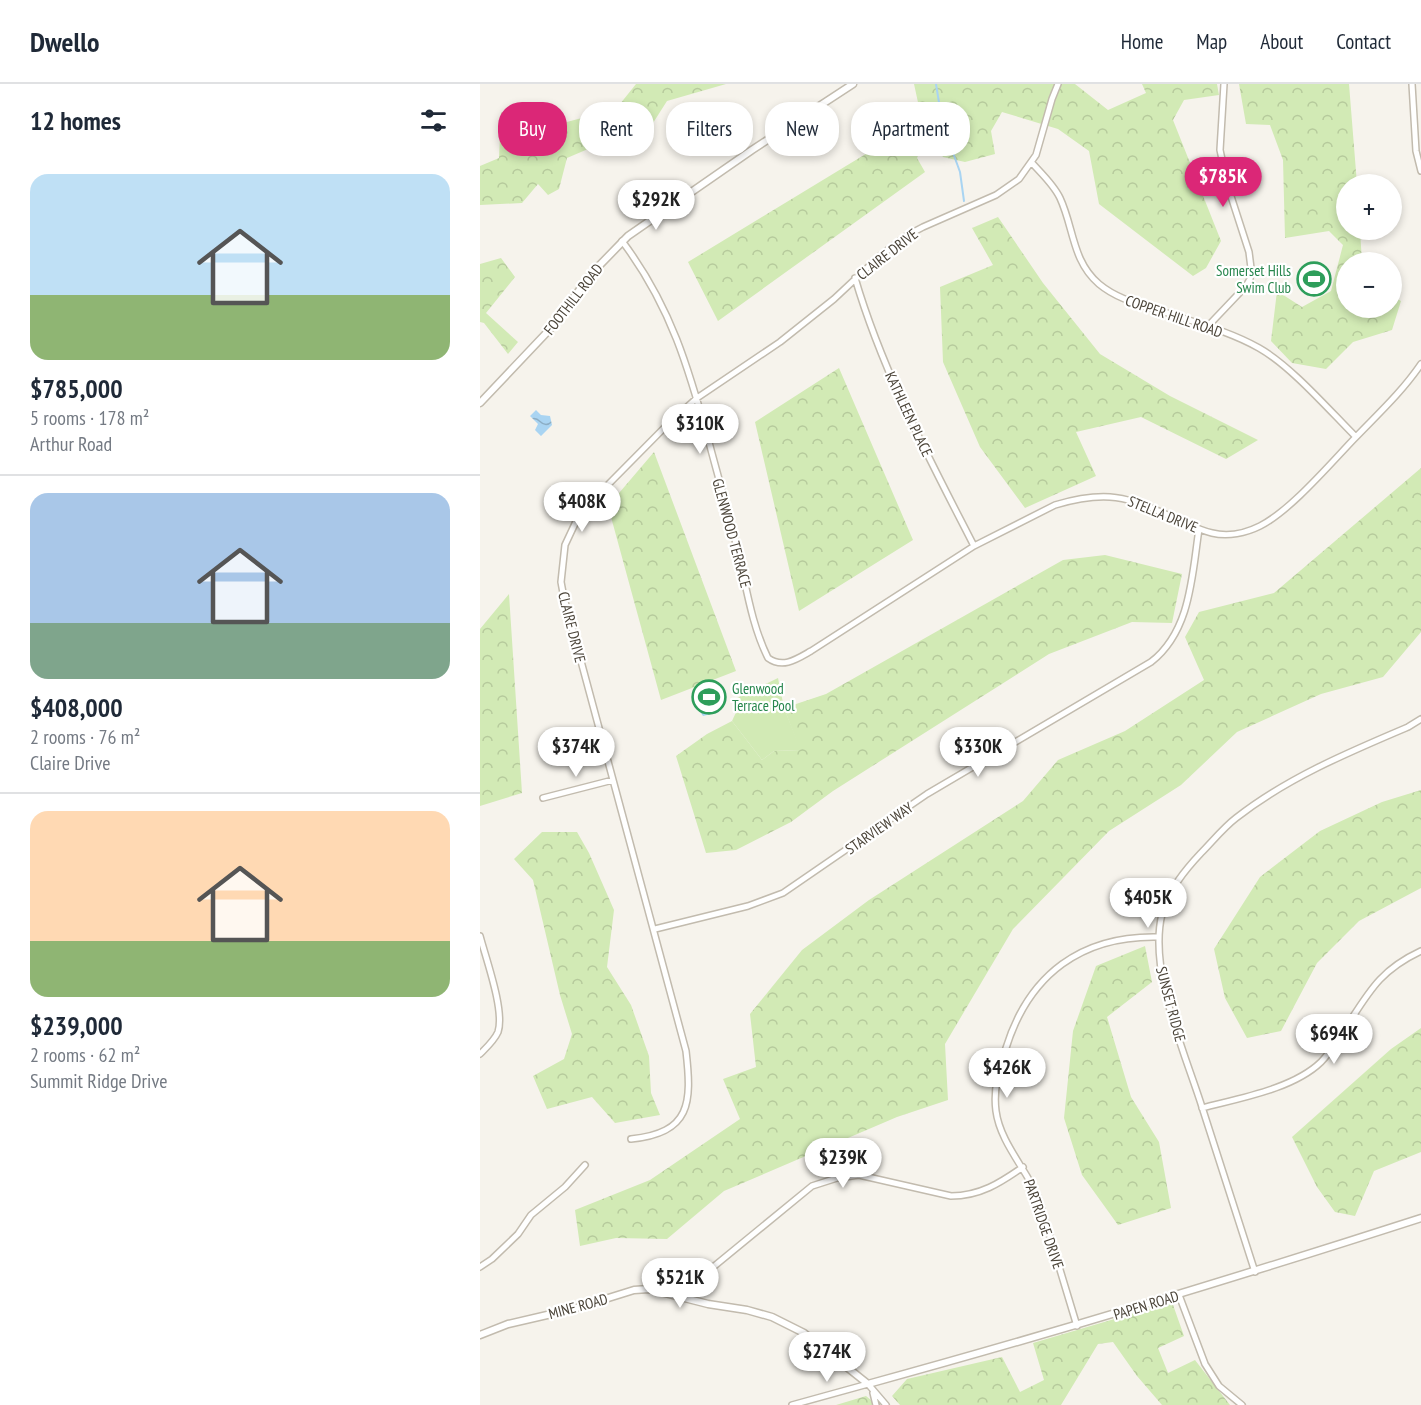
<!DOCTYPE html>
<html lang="en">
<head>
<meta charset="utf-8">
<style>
  body { margin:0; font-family:"PT Sans Narrow",sans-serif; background:#f2f2f3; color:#1f2937; height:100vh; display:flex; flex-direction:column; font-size:22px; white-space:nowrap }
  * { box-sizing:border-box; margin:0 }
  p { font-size:20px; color:#747a83 }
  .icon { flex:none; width:33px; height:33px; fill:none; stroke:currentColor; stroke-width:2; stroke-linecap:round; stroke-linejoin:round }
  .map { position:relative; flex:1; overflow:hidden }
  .drawer { display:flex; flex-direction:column; background:#fff; width:480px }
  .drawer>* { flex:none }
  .banner { position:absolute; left:18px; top:18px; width:570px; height:54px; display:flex; gap:12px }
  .fabs { position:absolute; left:856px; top:90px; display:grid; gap:12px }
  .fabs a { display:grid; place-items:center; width:66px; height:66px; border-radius:50%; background:#fff; box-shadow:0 3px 9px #0003; font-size:30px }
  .price { position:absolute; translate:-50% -51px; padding:0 14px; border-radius:21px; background:#fff; color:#222; font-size:20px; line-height:39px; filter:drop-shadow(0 2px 3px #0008) }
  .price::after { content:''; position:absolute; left:50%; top:36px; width:18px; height:14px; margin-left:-9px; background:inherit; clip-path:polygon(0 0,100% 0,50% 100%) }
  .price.on { background:#db2777; color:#fff }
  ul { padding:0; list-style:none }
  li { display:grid; align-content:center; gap:12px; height:318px; padding:0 30px }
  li+li { border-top:2px solid #e0e1e3 }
  li span { display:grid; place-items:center; height:186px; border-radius:18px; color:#555 }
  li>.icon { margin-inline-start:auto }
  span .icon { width:108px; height:108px; fill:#fffc; stroke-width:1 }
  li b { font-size:26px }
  h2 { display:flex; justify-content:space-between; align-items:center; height:72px; padding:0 30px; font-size:26px }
  .pill { padding:0 21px; border-radius:24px; background:#fff; box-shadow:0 3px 9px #0003; font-size:21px; line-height:54px }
  .pill.on { background:#db2777; color:#fff }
  header { display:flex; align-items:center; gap:36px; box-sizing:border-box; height:84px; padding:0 30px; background:#fff; border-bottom:2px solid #e0e1e3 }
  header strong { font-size:28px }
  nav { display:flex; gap:33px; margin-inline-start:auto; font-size:21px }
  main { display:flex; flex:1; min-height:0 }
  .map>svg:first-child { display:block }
  .green { fill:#d2eab5 }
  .forest { fill:url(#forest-crowns) }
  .water { fill:url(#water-waves) }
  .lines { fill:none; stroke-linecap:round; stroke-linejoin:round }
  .stream { stroke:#a9d4f2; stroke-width:2 }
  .minor-casing { stroke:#c2bbae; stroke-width:8 }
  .tertiary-casing { stroke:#c2bbae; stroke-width:9 }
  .minor { stroke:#fff; stroke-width:5 }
  .tertiary { stroke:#fff; stroke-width:6 }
  .labels { text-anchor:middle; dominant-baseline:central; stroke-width:4.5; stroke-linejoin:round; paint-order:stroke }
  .street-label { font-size:15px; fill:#4b4439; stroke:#fff }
  .leisure-label { font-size:15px; fill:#27864d; stroke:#fff; text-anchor:end }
</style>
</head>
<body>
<header>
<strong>Dwello</strong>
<nav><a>Home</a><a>Map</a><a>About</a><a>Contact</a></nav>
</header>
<main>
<section class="drawer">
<h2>12 homes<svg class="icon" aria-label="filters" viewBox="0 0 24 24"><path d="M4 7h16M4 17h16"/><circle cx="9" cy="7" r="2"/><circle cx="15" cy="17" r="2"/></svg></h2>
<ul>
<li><span style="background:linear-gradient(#bfe0f5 65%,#8fb573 0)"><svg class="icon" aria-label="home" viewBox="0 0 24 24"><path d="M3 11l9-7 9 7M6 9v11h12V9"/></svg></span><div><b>$785,000</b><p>5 rooms · 178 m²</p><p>Arthur Road</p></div></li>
<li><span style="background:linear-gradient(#a9c7e8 70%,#7fa58c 0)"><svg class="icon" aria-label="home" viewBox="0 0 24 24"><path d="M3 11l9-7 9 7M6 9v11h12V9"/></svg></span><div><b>$408,000</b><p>2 rooms · 76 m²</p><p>Claire Drive</p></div></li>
<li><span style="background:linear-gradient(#ffd9b3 70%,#8fb573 0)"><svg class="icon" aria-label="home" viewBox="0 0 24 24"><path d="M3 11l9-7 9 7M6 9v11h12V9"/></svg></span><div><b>$239,000</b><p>2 rooms · 62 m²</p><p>Summit Ridge Drive</p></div></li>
</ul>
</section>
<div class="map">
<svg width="941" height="1321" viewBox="0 0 941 1321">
  <defs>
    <pattern id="forest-crowns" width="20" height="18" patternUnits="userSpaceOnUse" patternTransform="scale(1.5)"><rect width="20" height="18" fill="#d2eab5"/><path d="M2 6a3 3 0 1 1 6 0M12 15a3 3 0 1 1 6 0" fill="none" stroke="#b6ca9c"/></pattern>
    <pattern id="water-waves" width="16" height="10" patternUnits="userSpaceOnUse" patternTransform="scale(1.5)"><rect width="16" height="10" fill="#a9d4f2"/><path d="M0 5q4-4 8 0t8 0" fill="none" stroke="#8caec5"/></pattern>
  </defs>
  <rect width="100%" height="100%" fill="#f6f3ec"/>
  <path class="green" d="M298,594L304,624L321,666L294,667L282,676L252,637L258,624L257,614Z"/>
  <path class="forest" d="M156,0H246L187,17L166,50L150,47L87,74L79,105L68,111L58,100L42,119L0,121V82L19,74L21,28L45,49L136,25Z
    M434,0H595L628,26L666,9L662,0H737L739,11L704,16L693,36L741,157L726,184L713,192L619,120L609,67L578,45L522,28L511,47L515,70L485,78L463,73L448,51L437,74L445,88L238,237L208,178L417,51L414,33L439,23Z
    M759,0H869L877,100H867V146H880L882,178H867V224H912V212L921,217L912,246L873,258L846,285L812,279L791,257L797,207L822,223L851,207L863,161L849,147L805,154L803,76L790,41L766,40Z
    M518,133L563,199L620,270L690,312L778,356L746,375L661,333L596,348L616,392L545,424L500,363L463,278L460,203L513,181L492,144Z
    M21,174L35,193L6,229L38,258L28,270L4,239L0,238V180Z
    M359,284L433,456L319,527L275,338Z
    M174,368L256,587L181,616L128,422Z
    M941,384V548L903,593L841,610L757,648L701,701L629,747L533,845L465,960L468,1016L417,1033L244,1107L187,1155L136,1154L100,1162L95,1126L170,1096L260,1035L243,995L276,983L270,930L322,866L389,816L543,717L578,676L645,647L724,596L705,553L719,528L794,509Z
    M625,471L702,490L692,539L652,538L569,570L353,707L311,738L256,766L226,769L196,672L227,650L252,637L282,676L294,667L320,666L304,624L346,610L583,476Z
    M29,510L42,709L0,722V545Z
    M941,706V804L879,837L837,879L801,947L767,954L745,914L734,865L780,793L840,747L902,718Z
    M62,748H97L109,769L134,826L127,883L151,921L169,972L171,1009L180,1031L135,1039L112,1013L67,1025L53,992L84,975L92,950L80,911L53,796L34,775Z
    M665,862L672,898L627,933L651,1013L679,1058L691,1124L638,1141L602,1091L584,1034L593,947L616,882Z
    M941,944V1068L894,1087L875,1132L855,1128L837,1103L812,1053L911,965Z
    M692,1218L704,1252L678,1264L688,1289L715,1276L750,1321H682L657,1292L633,1258L618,1260L581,1321H420L412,1312L427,1295L522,1273L540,1308L564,1296L553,1259Z
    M386,1312L397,1321H356Z"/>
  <path class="water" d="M838,183L842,199L823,204L820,196L834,193L832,184Z
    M56,326L61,331L70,332L72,341L61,352L55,346L58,340L50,332Z
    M236,618L239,628L223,632L219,626Z"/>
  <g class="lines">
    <path class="stream" d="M456,0L462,37L470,46L468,55L480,88L484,117"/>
    <defs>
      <path id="minor" d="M932,0L936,67L941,87
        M552,79C562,90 574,101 580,114C594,144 592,177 619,200C637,215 659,220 681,227C713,238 749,247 779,264C811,282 849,326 876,353
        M142,157C191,222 209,285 230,362C239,396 249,430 257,464C266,500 271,540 288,574C303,585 317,575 331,567L494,462L575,421C626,406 647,412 694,434C706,439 719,446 732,449C748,453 766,449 780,442C810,427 850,380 874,355C897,331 922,308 941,280
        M375,194C403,289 449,374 494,462
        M728,242L766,202L770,195L771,184L769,168L748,103L740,66L744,0
        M63,714L133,696
        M175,845L268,822L303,809L447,710L671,578C711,547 712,491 719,445
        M0,852C6,875 25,927 18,948C14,957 6,964 0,970
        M722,1024C760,1014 813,1005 841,978C850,969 856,958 863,948C888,910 898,887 941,867
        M151,1055C211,1049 212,1019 206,967L84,514L81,498L85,461L100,429L189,339L217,314L300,258L354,215L401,171L426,152L443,143L516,111L539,95L556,71L572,15L578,0
        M0,1183L12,1175L38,1150L51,1131L85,1103L105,1081
        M775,1188C757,1133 740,1078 722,1023C705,969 668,887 682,830C689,806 704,787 721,769C732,758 743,744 756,734C807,694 869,668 928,643L941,635
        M199,1211L332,1102L357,1094L379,1091L471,1112C500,1112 520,1099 543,1083
        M699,1211L725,1280L739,1302L762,1321
        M597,1242L558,1113C546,1085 520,1058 516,1027C513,1005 519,985 526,964C549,890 602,851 679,853
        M393,1309L396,1321
        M312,1321L388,1300L406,1321"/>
      <path id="tertiary" d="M0,319L72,243L112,189L148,152L272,66L373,0
        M0,1251L28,1240L93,1225L154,1206L169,1205L228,1220L267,1226L292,1233L324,1249L388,1300C574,1249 758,1193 941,1134"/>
    </defs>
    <use href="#minor" class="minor-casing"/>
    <use href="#tertiary" class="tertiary-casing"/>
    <use href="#minor" class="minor"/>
    <use href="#tertiary" class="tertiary"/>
  </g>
  <defs>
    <symbol id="stadium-ring" viewBox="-11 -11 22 22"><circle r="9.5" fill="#fff" stroke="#2e9e5b" stroke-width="1.5"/><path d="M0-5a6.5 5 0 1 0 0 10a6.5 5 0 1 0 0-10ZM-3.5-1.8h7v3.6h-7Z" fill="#2e9e5b"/></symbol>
  </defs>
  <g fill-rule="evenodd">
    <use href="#stadium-ring" x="815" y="176" width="38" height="38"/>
    <use href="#stadium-ring" x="210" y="594" width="38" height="38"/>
  </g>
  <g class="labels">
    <g class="street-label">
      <text transform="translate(407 170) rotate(-38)">CLAIRE DRIVE</text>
      <text transform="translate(93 215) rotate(-52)">FOOTHILL ROAD</text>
      <text transform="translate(694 232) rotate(19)">COPPER HILL ROAD</text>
      <text transform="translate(429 330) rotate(65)">KATHLEEN PLACE</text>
      <text transform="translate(683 430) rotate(22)">STELLA DRIVE</text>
      <text transform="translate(252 449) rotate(75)">GLENWOOD TERRACE</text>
      <text transform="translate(92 543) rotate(76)">CLAIRE DRIVE</text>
      <text transform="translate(399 744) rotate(-35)">STARVIEW WAY</text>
      <text transform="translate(691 920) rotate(75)">SUNSET RIDGE</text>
      <text transform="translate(564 1140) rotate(71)">PARTRIDGE DRIVE</text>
      <text transform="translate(666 1221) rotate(-17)">PAPEN ROAD</text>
      <text transform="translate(98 1222) rotate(-15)">MINE ROAD</text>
    </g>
    <g class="leisure-label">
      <text x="811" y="186">Somerset Hills<tspan x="811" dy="17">Swim Club</tspan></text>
      <text x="252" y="604" text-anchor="start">Glenwood<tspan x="252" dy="17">Terrace Pool</tspan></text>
    </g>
  </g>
</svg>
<div class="fabs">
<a>+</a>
<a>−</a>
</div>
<b class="price on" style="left:743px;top:124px">$785K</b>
<b class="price" style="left:176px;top:147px">$292K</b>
<b class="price" style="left:220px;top:371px">$310K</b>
<b class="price" style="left:102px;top:449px">$408K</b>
<b class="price" style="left:96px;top:694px">$374K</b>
<b class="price" style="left:498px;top:694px">$330K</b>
<b class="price" style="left:668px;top:845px">$405K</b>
<b class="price" style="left:854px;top:981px">$694K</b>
<b class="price" style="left:527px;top:1015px">$426K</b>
<b class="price" style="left:363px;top:1105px">$239K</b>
<b class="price" style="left:200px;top:1225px">$521K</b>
<b class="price" style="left:347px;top:1299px">$274K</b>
<div class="banner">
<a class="pill on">Buy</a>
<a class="pill">Rent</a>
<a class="pill">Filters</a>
<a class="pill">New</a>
<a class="pill">Apartment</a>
</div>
</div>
</main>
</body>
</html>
